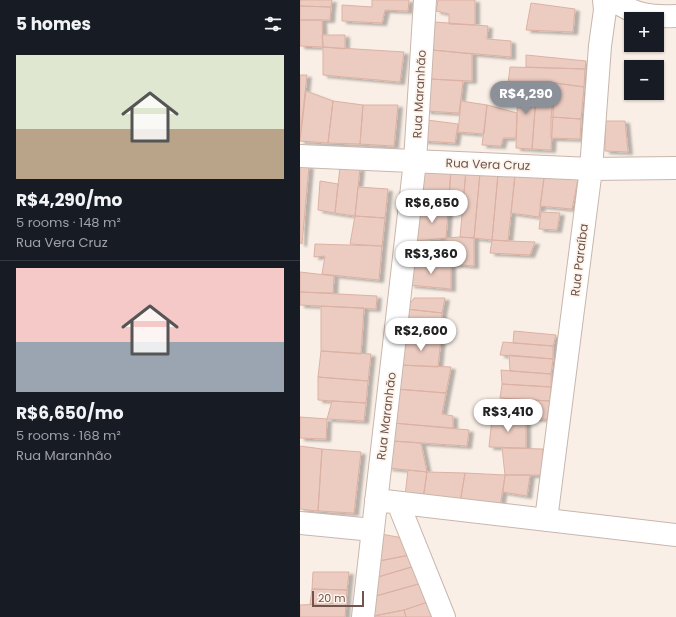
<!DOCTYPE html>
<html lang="en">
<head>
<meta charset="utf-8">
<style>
  body { margin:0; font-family:Poppins,sans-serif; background:#242831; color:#f1f3f6; height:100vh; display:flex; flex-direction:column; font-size:15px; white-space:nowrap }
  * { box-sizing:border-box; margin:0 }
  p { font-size:13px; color:#9ea1a6 }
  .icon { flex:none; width:22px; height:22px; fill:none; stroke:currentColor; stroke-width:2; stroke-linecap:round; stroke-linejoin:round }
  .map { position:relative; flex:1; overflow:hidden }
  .sheet { display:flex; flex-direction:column; background:#171b24; width:300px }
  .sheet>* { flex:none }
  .tools { position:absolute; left:324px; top:12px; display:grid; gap:8px }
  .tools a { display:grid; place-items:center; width:40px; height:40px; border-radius:0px; background:#171b24; box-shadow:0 1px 3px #0004; font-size:20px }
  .scale { position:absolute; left:12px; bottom:10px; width:52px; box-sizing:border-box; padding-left:4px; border:2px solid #6f554e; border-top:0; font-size:11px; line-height:14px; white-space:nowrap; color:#6f554e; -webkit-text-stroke:3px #fdf4ec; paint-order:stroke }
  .price { position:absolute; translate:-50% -34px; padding:0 9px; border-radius:14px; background:#fff; color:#222; font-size:13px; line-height:26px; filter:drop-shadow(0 1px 2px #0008) }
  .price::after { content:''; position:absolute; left:50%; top:24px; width:12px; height:9px; margin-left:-6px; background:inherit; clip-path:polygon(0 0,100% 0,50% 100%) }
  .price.selected { background:#8c9099; color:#fff }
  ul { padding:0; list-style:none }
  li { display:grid; align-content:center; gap:8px; height:212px; padding:0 16px }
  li+li { border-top:1px solid #363941 }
  li span { display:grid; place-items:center; height:124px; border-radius:0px; color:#555 }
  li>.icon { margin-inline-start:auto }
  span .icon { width:72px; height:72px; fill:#fffc; stroke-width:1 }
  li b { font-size:17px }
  h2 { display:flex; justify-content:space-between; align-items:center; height:48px; padding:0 16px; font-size:17px }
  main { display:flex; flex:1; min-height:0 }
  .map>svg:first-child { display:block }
  .building { fill:#ecccc1; stroke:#dcb1a3; filter:url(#shadow) }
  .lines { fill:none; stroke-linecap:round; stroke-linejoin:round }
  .minor-casing { stroke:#c9b6ad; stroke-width:24 }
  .minor { stroke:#fff; stroke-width:22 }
  .labels { text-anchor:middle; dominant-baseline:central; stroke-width:3.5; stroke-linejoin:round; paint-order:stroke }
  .street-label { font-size:12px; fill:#6f554e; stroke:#fdf4ec }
</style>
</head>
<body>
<main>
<section class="sheet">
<h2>5 homes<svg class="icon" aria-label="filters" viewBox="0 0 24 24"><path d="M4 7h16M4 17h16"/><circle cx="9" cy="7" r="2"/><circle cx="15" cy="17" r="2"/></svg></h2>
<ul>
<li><span style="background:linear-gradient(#dfe7d0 60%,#b9a48a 0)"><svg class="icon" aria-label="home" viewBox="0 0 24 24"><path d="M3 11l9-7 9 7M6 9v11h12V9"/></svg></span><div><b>R$4,290/mo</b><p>5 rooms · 148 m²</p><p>Rua Vera Cruz</p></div></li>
<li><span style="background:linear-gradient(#f6c9c9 60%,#9aa5b1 0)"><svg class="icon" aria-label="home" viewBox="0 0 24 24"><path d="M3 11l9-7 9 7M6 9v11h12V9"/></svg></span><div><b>R$6,650/mo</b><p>5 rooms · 168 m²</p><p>Rua Maranhão</p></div></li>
</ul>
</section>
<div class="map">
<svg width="376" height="617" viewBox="0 0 376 617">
  <defs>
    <filter id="shadow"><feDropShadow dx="4.5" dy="2.5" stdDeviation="1" flood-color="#0004"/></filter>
  </defs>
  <rect width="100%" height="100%" fill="#f9efe6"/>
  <path class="building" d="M0,0H32L31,7L0,6Z
    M72,0H109L108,11L85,10L82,23L42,21V5L72,7Z
    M138,0H175V25L149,24V14L136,11Z
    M231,3L275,9L273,32L226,30Z
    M0,6L31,7L30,20H0Z
    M0,20H22L23,47L0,46Z
    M135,22L188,26L187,39L211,41V57L132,50Z
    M22,35H45V49L23,47Z
    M23,47L104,52L100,82L23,75Z
    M132,50L172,54V81L129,79Z
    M226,55L286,61L285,69L226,67Z
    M210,67L285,69L284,87L255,83L208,84Z
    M0,75H7L0,138Z
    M129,79L163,81L159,113L126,111Z
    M255,83L284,87L281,119L251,117Z
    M255,83L251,150L232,149L237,84Z
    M218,84H237L232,149L216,148Z
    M6,91L33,101L28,143L0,141Z
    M33,101L63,105L60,144L28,143Z
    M161,101L187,105L184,134L158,132Z
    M63,105H98L94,146L60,144Z
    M187,105L217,113L216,138H203L201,146L182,145Z
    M251,117L281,119L280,139L251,138Z
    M127,120L158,124L155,143L123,141Z
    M305,121H325L328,152L305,151Z
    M0,165L9,166L2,244L0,243Z
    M40,167L60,168L55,216L35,213Z
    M125,170H151L148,211L119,207Z
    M151,170L166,171L162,211H148Z
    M166,171L180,173L174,238L160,237Z
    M180,173L198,174L192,240L174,238Z
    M198,174L215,175L208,241L192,240Z
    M215,175L244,178L239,217L211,213Z
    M244,178L278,179L272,209L240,206Z
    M20,181L38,184L35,213L18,210Z
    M58,187L88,189L85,218L55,216Z
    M119,207L148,211L146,238L116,241Z
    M241,212L260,213L257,230L239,229Z
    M55,216L85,218L82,246L50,244Z
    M160,237L174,238V266L151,264L146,238Z
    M192,240L208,241L235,242L230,255L190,253Z
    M15,244L82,246L79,280L22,274L25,256L14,257Z
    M113,262L151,264V289L110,285Z
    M0,272L34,276L33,293L0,292Z
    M0,292L77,296L76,309L0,305Z
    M114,298H145L142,313L106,309Z
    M21,306L64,308L61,354L21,351Z
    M106,309L142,313L141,338L104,336Z
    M214,331L256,335L253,346L213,343Z
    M104,336L141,338L138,367L100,365Z
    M203,342L253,346V359L200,355Z
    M21,351L71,354L68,381L18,377Z
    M209,355L253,359L251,374L210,371Z
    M100,365L151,367L146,393L96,389Z
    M201,370L251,374V387L202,384Z
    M18,377L68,381L66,403L18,400Z
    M202,384L251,387L250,401L200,398Z
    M96,389L146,393L142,414L153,416V428L93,423Z
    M210,399L250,401L247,419L210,418Z
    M32,401L66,403L64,421L27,419Z
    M0,417L27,419L26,439L0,438Z
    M192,418H226V448L189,447Z
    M93,423L169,430L167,446L92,441Z
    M92,441L121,443L127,472L88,468Z
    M0,446L22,449L18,511L0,509Z
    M202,448L243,449L242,475H205Z
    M22,449L61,452L54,513L18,511Z
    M108,470L127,472L123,499L105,496Z
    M127,472L165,473L160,503L123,499Z
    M165,473L205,475L200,507L160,503Z
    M205,475H230L227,496L203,492Z
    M81,534L103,538L110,555L79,561Z
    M110,555L115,566L78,577L79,561Z
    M115,566L122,583L76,596L78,577Z
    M13,572H49L47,590L12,589Z
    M122,583L128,602L104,610L74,616L76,596Z
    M12,589L47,590L46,603L10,604Z
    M128,602L134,617H106L104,610Z
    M46,603L45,617H0V605Z
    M104,610L106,617H74V616Z"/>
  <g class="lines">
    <defs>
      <path id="minor" d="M313,0C335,15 349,17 376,16
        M0,156L291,169L376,168
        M76,500L376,535
        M98,503L144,617
        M246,520L291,169L300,46L305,10L304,0
        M0,523L73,530
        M63,617L115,161L125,0"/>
    </defs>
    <use href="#minor" class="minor-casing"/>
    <use href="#minor" class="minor"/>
  </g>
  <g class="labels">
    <g class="street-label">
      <text transform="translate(119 94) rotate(-87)">Rua Maranhão</text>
      <text transform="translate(188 164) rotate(2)">Rua Vera Cruz</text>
      <text transform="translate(279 260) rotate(-83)">Rua Paraíba</text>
      <text transform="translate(86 416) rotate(-83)">Rua Maranhão</text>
    </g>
  </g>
</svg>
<div class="tools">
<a>+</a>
<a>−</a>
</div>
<div class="scale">20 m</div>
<b class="price selected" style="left:226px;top:115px">R$4,290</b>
<b class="price" style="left:132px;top:224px">R$6,650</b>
<b class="price" style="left:131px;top:275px">R$3,360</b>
<b class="price" style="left:121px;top:352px">R$2,600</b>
<b class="price" style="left:208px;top:433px">R$3,410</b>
</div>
</main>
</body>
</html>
